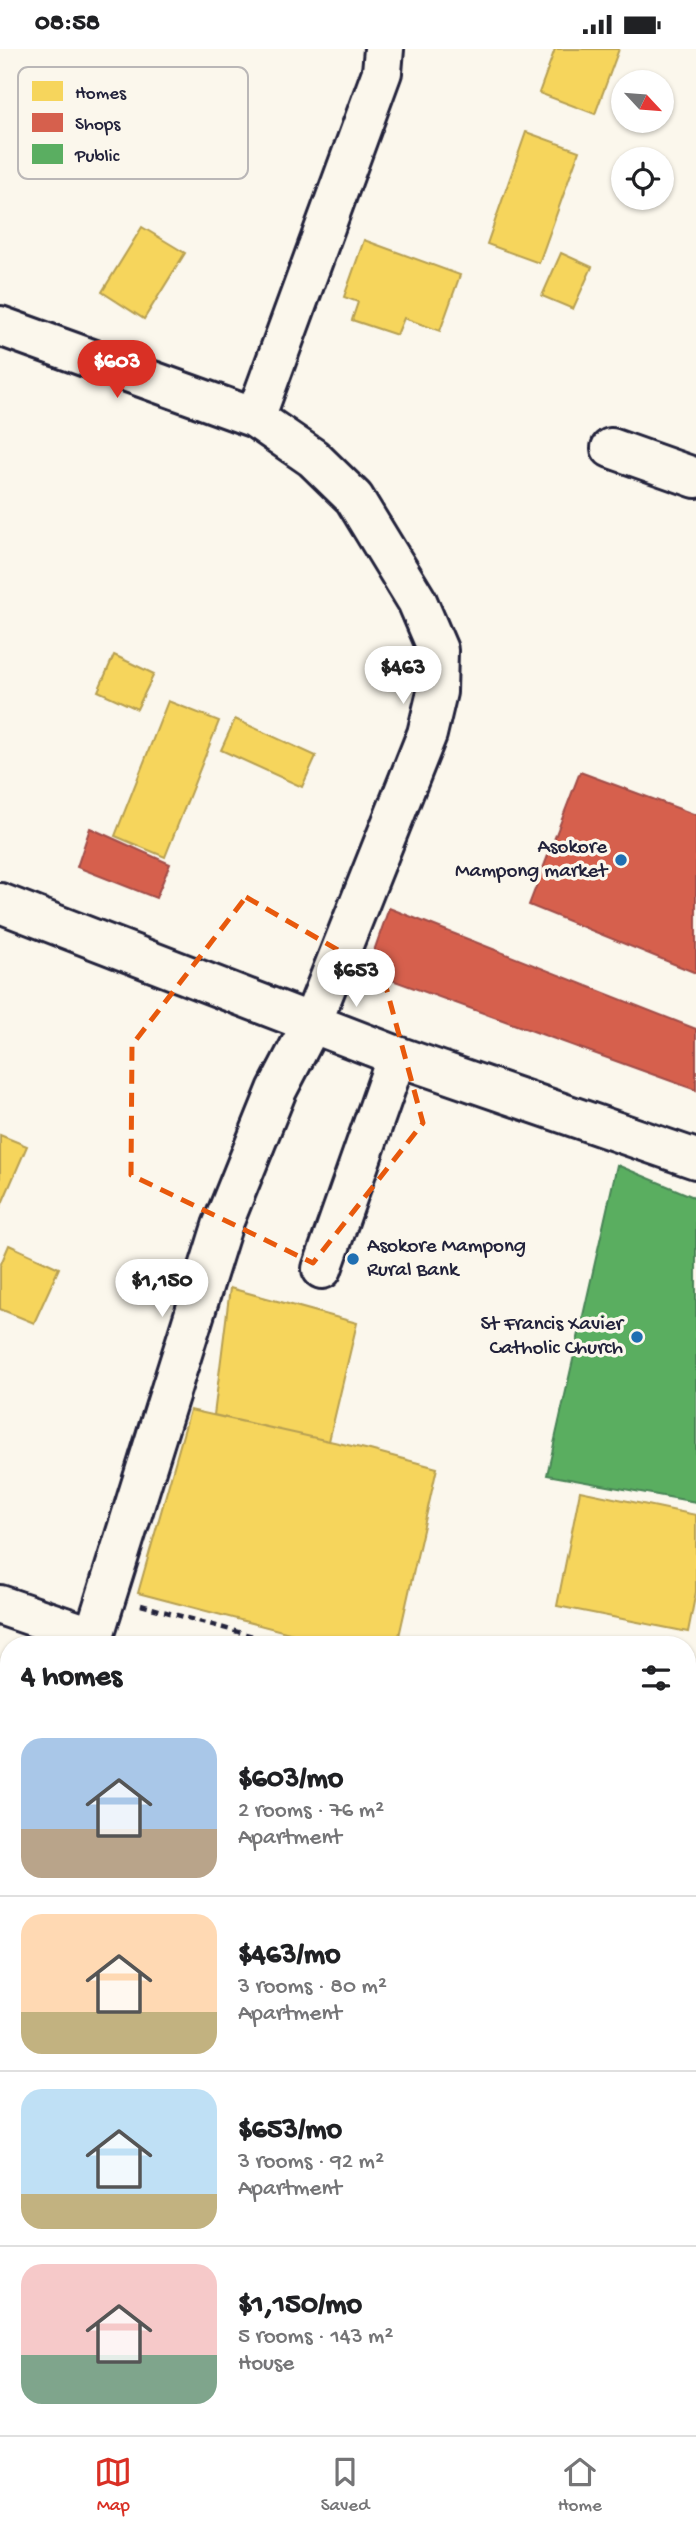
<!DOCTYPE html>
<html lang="en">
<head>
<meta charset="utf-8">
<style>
  body { margin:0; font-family:"Gochi Hand",sans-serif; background:#f2f2f2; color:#202124; height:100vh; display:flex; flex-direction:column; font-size:26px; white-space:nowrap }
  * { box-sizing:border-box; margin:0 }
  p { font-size:23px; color:#757577 }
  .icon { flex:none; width:38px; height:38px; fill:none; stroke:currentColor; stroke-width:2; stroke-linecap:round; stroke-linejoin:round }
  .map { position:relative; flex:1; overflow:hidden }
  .panel { position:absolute; left:0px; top:1587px; width:696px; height:800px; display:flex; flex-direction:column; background:#fff; border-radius:28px 28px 0 0; box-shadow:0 2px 5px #0004 }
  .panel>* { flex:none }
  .needle { width:46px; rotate:116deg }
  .tools { position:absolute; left:611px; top:21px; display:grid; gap:14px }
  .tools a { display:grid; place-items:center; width:63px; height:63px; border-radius:50%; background:#fff; box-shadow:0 2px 5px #0004; font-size:35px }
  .price { position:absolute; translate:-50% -60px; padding:0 16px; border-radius:24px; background:#fff; color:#222; font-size:23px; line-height:46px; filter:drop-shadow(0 2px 4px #0008) }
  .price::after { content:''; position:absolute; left:50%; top:42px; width:21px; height:16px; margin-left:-10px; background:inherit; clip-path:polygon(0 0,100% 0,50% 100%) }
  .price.on { background:#d93025; color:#fff }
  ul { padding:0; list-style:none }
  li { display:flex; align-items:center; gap:21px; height:175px; padding:0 21px }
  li+li { border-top:2px solid #e0e0e0 }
  li span { display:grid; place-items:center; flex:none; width:196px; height:140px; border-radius:21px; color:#555 }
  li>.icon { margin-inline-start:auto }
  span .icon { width:84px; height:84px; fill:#fffc; stroke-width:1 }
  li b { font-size:30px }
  h2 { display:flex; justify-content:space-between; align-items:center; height:84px; padding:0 21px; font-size:30px }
  .status { display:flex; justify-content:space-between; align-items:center; height:49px; padding:0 35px; background:#fff; direction:ltr }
  .status svg { height:19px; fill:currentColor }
  .tabs { display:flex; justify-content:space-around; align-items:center; height:98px; border-top:2px solid #e0e0e0; background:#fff; font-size:19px; color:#757577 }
  .tabs a { display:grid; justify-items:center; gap:4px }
  .tabs .on { color:#d93025 }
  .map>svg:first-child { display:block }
  .homes { fill:#f6d55c; stroke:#b69f52; stroke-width:2 }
  .shops { fill:#d6604d; stroke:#a04d48; stroke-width:2 }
  .public { fill:#5aae61; stroke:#498456; stroke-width:2 }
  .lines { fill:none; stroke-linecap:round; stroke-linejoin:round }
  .minor-casing { stroke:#22223b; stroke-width:44 }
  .path { stroke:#22223b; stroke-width:4.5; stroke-dasharray:7 5; stroke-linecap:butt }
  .minor { stroke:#fbf7ec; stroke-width:38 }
  .marked { fill:none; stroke:#e8590c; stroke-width:5; stroke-dasharray:14 9; stroke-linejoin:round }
  .poi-dot { fill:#1f6fb2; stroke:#fbf7ec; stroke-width:2.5 }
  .labels { text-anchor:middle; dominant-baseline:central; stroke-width:7; stroke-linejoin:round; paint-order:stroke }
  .poi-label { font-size:21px; fill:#22223b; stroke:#fbf7ec; text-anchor:end }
  .key { fill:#fbf7ec; stroke:#bab7b7; stroke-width:2 }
  .key-label { font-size:19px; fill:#22223b }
</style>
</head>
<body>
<div class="status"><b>08:58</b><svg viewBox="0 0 49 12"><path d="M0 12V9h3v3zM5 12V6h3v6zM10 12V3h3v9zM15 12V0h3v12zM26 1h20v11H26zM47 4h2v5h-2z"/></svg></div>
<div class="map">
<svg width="696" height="2386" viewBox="0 0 696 2386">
  <rect width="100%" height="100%" fill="#fbf7ec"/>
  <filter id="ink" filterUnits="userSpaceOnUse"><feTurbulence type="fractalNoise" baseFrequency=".0143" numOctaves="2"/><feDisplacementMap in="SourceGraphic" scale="14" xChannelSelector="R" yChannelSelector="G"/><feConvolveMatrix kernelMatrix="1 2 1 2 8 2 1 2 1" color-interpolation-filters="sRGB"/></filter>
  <g filter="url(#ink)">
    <path class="homes" d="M555,0H619L595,65L539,44Z
      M526,83L579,102L539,214L487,195Z
      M142,178L185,204L144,270L102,243Z
      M364,191L460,226L440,282L404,269L397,286L352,271L358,253L344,248Z
      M561,204L592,218L573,260L542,247Z
      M114,606L154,625L137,660L98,642Z
      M168,652L219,672L165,808L115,787Z
      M235,670L316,707L302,738L221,701Z
      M0,1086L27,1097L0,1159Z
      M9,1196L59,1219L34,1274L0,1260V1217Z
      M230,1239L357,1274L329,1392L214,1366Z
      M190,1361L370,1401L437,1419L397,1596H335L138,1544Z
      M580,1442L696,1466V1543L688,1583L557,1557Z
      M120,2378H121L143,2386H117Z"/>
    <path class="shops" d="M580,723L696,766V924L529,856Z
      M90,779L170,815L156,849L77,818Z
      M389,859L696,980V1041L367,922Z"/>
    <path class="public" d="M617,1116L696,1149V1453L547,1426Z"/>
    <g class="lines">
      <defs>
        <path id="minor" d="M0,277L255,369L313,409L354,449L417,552L438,601L437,643L427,685L311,976L277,1041L222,1177L91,1596
          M255,369L382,23L384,0
          M611,399L696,429
          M0,854L397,1007L696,1110
          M322,1220L397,1007
          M0,1556L94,1588
          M0,1875L9,1851
          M0,2127L9,2129
          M688,2356L696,2357"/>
      </defs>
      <use href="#minor" class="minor-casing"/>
      <path class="path" d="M141,1556L285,1596
        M688,1685H696"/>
      <use href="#minor" class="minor"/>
    </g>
  </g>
  <path class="marked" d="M246,848L383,927L423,1074L313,1214L131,1126L132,996Z"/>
  <g class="poi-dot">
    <circle cx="621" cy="811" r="7"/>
    <circle cx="353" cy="1210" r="7"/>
    <circle cx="637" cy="1288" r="7"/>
  </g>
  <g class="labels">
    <g class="poi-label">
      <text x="607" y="799">Asokore<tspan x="607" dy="24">Mampong market</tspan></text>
      <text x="367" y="1198" text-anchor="start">Asokore Mampong<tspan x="367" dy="24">Rural Bank</tspan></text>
      <text x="623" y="1276">St Francis Xavier<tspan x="623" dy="24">Catholic Church</tspan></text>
    </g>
  </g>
  <rect x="18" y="18" width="230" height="112" rx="10" class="key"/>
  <rect x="32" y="32" width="31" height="20" fill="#f6d55c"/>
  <rect x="32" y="64" width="31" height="19" fill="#d6604d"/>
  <rect x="32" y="95" width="31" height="20" fill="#5aae61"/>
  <g class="key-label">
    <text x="75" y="49">Homes</text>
    <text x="75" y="80">Shops</text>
    <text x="75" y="112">Public</text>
  </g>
</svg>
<div class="tools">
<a><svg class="needle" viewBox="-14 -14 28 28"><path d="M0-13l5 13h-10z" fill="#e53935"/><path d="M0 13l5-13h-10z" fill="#757577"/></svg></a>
<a><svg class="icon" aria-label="locate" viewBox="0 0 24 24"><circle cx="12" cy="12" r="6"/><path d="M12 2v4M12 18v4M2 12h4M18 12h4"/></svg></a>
</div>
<b class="price on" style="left:117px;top:351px">$603</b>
<b class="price" style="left:403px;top:657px">$463</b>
<b class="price" style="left:356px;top:960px">$653</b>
<b class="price" style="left:162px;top:1270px">$1,150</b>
<section class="panel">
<h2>4 homes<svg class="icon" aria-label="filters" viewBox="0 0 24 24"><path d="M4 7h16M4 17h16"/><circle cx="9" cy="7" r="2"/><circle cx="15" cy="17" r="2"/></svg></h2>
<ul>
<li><span style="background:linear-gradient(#a9c7e8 65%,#b9a48a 0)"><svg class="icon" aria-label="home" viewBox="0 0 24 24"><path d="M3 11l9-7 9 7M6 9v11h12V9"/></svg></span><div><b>$603/mo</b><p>2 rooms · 76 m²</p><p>Apartment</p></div></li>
<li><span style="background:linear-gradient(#ffd9b3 70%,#c2b280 0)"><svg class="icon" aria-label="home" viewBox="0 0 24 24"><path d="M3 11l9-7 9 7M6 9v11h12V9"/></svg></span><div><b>$463/mo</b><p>3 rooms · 80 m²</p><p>Apartment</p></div></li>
<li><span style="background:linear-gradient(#bfe0f5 75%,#c2b280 0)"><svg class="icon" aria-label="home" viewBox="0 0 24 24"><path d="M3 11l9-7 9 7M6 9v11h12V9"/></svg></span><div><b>$653/mo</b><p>3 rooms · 92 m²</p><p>Apartment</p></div></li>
<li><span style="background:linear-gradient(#f6c9c9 65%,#7fa58c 0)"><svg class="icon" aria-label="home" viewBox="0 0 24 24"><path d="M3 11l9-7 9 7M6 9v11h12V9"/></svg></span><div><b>$1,150/mo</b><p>5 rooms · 143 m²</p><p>House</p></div></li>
</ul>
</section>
</div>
<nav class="tabs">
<a class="on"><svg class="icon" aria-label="map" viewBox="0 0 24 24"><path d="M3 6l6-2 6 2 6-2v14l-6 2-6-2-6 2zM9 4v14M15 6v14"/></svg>Map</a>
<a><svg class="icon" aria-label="saved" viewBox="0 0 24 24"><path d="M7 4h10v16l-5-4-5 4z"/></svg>Saved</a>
<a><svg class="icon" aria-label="home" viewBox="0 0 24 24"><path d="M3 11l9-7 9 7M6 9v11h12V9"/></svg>Home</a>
</nav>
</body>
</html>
